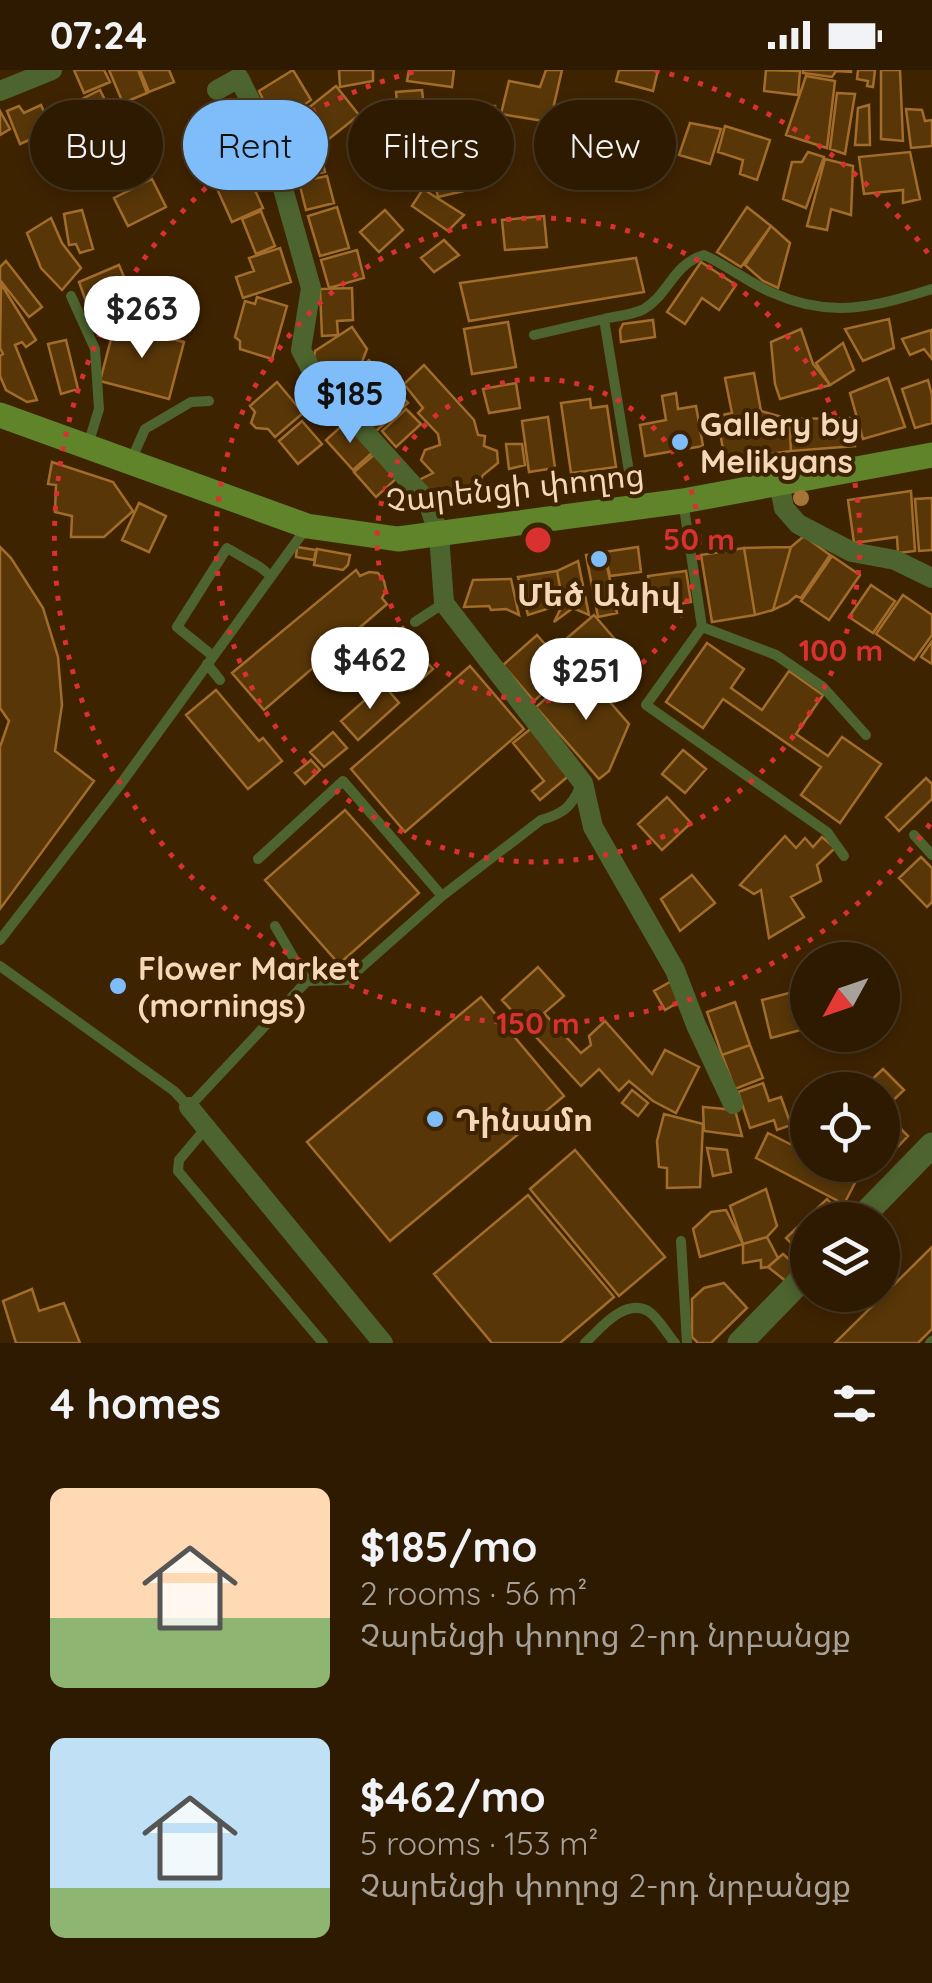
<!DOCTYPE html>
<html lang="en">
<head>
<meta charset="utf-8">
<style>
  body { margin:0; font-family:Quicksand,"Noto Sans Armenian",sans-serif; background:#3a270f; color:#f1f3f6; height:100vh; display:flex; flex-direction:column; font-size:38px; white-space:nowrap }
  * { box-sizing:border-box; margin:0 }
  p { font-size:32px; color:#a7a199 }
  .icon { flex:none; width:55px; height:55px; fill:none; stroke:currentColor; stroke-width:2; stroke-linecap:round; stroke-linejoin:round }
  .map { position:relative; height:1273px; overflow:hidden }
  .panel { display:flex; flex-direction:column; background:#2e1a00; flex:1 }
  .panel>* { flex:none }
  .banner { position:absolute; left:30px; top:30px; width:872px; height:90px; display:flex; gap:20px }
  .needle { width:65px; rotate:230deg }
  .buttons { position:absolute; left:790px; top:872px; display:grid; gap:20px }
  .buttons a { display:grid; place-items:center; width:110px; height:110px; border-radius:50%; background:#2e1a00; box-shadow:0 5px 15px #0003,0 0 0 2px #493822; font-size:50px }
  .price { position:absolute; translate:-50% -85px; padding:0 22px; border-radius:35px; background:#fff; color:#222; font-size:32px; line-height:65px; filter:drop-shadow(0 2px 5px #0008) }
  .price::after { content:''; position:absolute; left:50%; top:60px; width:30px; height:22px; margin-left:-15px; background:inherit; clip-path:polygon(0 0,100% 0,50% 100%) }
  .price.current { background:#7fbdfa; color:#111 }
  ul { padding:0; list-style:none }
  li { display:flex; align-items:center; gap:30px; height:250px; padding:0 50px }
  li span { display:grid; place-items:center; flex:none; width:280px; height:200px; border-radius:15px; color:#555 }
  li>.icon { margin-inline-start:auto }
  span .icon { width:120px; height:120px; fill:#fffc; stroke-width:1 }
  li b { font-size:42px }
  h2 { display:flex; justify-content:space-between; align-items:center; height:120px; padding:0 50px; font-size:42px }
  .tag { padding:0 35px; border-radius:45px; background:#2e1a00; box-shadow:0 5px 15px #0003,0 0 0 2px #493822; font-size:35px; line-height:90px }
  .tag.current { background:#7fbdfa; color:#111 }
  .status { display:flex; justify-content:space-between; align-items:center; height:70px; padding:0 50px; background:#2e1a00; direction:ltr }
  .status svg { height:28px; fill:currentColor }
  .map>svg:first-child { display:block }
  .building { fill:#583608; stroke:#a26d2a; stroke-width:2.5 }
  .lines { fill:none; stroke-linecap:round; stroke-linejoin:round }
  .service { stroke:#4d642f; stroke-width:10 }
  .minor { stroke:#4d642f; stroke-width:20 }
  .tertiary { stroke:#4d642f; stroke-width:25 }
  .secondary { stroke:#5f842a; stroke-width:25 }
  .tree { fill:#a57439 }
  .ring { fill:none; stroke:#d8312f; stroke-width:5; stroke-dasharray:5 10 }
  .poi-dot { fill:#7fbdfa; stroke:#3e2300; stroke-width:4 }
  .labels { text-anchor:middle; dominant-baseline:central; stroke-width:8; stroke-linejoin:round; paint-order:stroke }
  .poi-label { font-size:32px; font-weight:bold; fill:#f6d8b9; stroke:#3e2300; text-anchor:start }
  .street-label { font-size:32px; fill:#f6d8b9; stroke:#3e2300 }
  .centre { fill:#d8312f; stroke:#3e2300; stroke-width:5 }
  .ring-label { font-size:30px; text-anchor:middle; font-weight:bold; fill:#d8312f; stroke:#3e2300; stroke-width:8; stroke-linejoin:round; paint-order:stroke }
</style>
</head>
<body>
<div class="status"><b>07:24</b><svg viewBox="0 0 49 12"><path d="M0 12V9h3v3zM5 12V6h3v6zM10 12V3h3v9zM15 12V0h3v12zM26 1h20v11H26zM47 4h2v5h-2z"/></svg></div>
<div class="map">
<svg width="932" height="1273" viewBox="0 0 932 1273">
  <rect width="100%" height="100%" fill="#3e2300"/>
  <path class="building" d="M74,0H104L110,12L84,23Z
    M109,0H138L147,23L123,33Z
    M140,0H169L174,12L149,22Z
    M293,0L311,30L275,55L259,21Z
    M339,0H373V11L340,17Z
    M409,0H454L452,17L407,11Z
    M546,0H562L550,52L501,44L509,11L540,17Z
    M619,0H658L653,21L616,11Z
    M766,0L800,1L798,25L764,21Z
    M803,0H851V2L836,1L832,7L803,3Z
    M858,0H875L873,17L867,16L868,11L857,9Z
    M881,0H900L903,71L881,69Z
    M806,6L835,11L827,78L786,65Z
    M336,16L359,45L320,76L297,47Z
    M100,20L117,54L85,70L72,44L78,41L74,33Z
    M422,20L426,55L399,56L396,22Z
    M837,23L855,24L845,84L830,79Z
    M41,35L52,60L20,74L7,41L19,36L24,43Z
    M869,35L870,75H855L858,38Z
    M462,36H495V77H462Z
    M906,39L922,40L925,51L932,50V76L911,78Z
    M0,41L10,59L0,65Z
    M690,53L721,59L710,94L679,85Z
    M725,56L770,70L757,110L740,104L743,90L718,82Z
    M391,61H425L429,93L392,95Z
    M564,69L587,73L580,107L556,99Z
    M320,81L325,102L296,108L292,87Z
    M808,82L824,87L806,138L783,129L792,92H802Z
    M910,82L920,129L903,133V120L864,124L859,87Z
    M825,89L853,96L851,145L831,139L827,160L807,156Z
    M245,98L263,138L232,152L214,112Z
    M463,98L468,120L438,127L433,106Z
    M327,106L334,133L306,140L299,112Z
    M152,109L166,137L128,156L114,128Z
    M423,119L464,145L448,161L412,136Z
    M337,137L349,178L320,186L308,146Z
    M747,137L771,156L741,197L717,182Z
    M82,140L93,179L80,183L76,174L69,175L64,144Z
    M385,140L403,160L379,182L360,162Z
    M261,141L275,176L256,184L242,149Z
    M544,146L547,177L505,180L502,150Z
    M51,148L62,173L81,198L62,220L41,198L27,163Z
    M771,156L790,173L778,218L763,211L745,195Z
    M444,170L459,185L434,202L421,188Z
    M280,178L291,212L243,228L236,207L254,201L249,188Z
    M357,180L364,208L329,218L321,190Z
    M636,188L644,222L469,251L460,213Z
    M6,191L42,237L29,247L0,210V197Z
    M701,192L736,215L719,240L702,228L685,254L667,242Z
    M119,195L135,233L116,240L110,225L87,234L79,212Z
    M1,214L36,270L26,277L22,272L15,275L37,330L27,332L6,320L0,306V286L3,284L0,278Z
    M352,218L353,250L337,251L338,265L322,266L320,219Z
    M257,227L287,236L272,289L240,279V271L235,267L245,231L255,234Z
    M889,249L894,278L863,291L845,259Z
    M653,250L655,267L621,272L620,260L623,254Z
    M508,252L516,297L472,304L464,259Z
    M115,254L184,272L169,329L100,311Z
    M352,257L367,279L362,292L331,316L313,293L315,281Z
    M801,259L813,294L830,315L780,329L775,314L771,272Z
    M931,260L932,289L924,279L910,285L902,269Z
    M66,270L78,319L61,324L48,274Z
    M843,273L854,300L830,315L816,293Z
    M369,290L408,333L375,362L364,351L368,347L340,317Z
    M424,295L474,350L478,365L485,366L484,376L497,381L498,393L483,405L476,418L431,425L419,410L433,403L421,390L425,380L440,375L438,364L418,343L423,338L404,314Z
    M754,303L761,341L789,349L791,381L725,390L717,346L732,343L725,308Z
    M888,308L905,357L863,369L850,323Z
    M928,310L932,325V353L915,358L902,319Z
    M277,312L303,343L275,367L268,359L256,358L251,353L255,342L250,336Z
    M516,313L520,338L489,343L483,319Z
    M676,323L678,339L696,336L703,376L645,386L640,355L666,350L662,326Z
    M590,329L591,338L607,336L616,397L571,403L561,333Z
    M406,339L421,354L396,377L382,361Z
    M548,347L555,398L529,402L522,351Z
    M850,348L855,376L791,381L789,349Z
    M302,351L322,374L298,394L279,371Z
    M346,352L373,382L353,400L326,370Z
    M506,374H522L525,395L509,399Z
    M376,383L397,408L376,427L354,402Z
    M52,392L113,412L133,441L104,467H71L72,446L55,442L56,415L48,414Z
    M911,421L915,481L898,483L897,467L854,473L848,430Z
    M932,428V480L919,481L915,429Z
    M139,433L166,446L149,482L122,470Z
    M804,466L830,485L801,528L796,526L788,533L773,540L791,477Z
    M0,477L11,488L43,538L58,587L62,635L55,681L94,711L0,839V677L9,651L0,638Z
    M297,477L316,480L314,490L296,487Z
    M638,477L641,502L610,506L604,482Z
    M791,477L773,540L755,545L744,478Z
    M744,478L755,545L712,552L701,485Z
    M317,479L350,485L348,495L343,500L314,495Z
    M604,482L617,543L598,547L586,485Z
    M832,486L860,505L829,550L801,531Z
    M578,491L589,545L573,538L554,552L563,534L557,501Z
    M356,500L360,506L369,502L378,503L384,511L386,520L382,528L387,534L264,640L232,603Z
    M557,501L563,534L528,545L518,507Z
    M686,501L691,532L653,538L648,506Z
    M511,509L519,545L506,539L491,540L489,536L464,537L473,510Z
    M871,515L895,531L873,563L849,547Z
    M903,525L932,545V565L914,590L876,564Z
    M594,545L632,589L604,613L566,569Z
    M403,557L410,565L403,571L396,562Z
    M537,565L568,601L534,631L503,595Z
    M932,571V594L921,587Z
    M707,573L744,599L731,618L762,640L789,601L823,625L796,664L828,686L842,667L881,694L840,753L801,725L821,697L723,629L703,658L666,632Z
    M419,584L433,599L411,619L397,603Z
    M470,596L524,659L405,762L351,699Z
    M575,603L590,620L595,615L629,654L609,701L599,709L536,637Z
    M383,614L399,633L358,670L341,651Z
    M216,620L259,671L263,668L282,691L248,719L186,645Z
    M533,657L572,703L540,730L532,721L544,711L513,673Z
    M333,662L347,678L324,697L310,682Z
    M683,680L706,699L685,723L662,704Z
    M311,690L320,700L305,714L295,703Z
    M926,708L932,714V729L899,761L886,747Z
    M667,727L691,753L662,780L638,754Z
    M345,740L419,823L339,894L265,810Z
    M785,766L796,778L805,768L813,777L822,767L835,778L817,795L821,811L791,827L804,847L769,868L761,820L754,824L740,815Z
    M921,787L932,798V832L927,837L899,808Z
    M692,805L715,833L680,861L661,829Z
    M538,897L564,926L544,943L581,983L591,975L589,966L605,951L652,1004L665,980L699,997L676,1043L653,1031L629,1011L619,1021L599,999L581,1016L502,930Z
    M670,912L682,930L665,940L654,921Z
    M808,918V958L771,968L762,930Z
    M481,927L564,1026L390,1171L307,1072Z
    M735,932L750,975L722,985L707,942Z
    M750,975L763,1008L735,1019L722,985Z
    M883,999L904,1020L882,1041V1020L862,1019Z
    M763,1013L769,1031L781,1027L791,1055L777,1060L774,1050L750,1058L738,1022Z
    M632,1020L648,1033L638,1046L622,1033Z
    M703,1037L735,1040L742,1066L704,1061Z
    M664,1044L703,1054L700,1117L667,1118V1098L659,1097L657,1071Z
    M894,1052L908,1066L886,1089L882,1086V1064Z
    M768,1063L808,1083V1095H830L857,1109L844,1134L756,1088Z
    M707,1078L727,1080L731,1102L713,1106Z
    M575,1080L665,1187L619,1226L530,1119Z
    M766,1119L777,1156L767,1167L743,1174L730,1136Z
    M528,1125L614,1227L560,1273H492L434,1204Z
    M827,1129L840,1143L833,1150H808V1174L800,1182L786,1168Z
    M726,1140L743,1174L700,1187L693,1159L711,1142Z
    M767,1167L778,1188L768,1197L761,1198V1190L743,1193V1174Z
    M932,1177V1259L918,1273H835Z
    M783,1184L799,1198L787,1212L768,1197Z
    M724,1213L747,1238L711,1273H698L692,1267V1229L704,1218Z
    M32,1219L39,1241L64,1233L80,1273H16L3,1231Z"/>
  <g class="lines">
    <path class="service" d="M71,226L95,279L99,339L87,378
      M534,265L604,249
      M130,393L145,359L191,332L209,331
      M683,431L702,557L776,585L823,617L866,665
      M635,438L604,249C616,246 633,245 644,239C669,224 673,194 704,185C728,196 749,213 773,223C831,249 874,237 932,219
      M415,552L444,533
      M702,557L646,635L827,762L844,786
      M213,586L177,557L227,478L260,497L271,506
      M207,594L220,610
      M914,765L932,785
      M258,789L343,711L442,826L347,910L307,911
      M442,826L541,750C562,744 571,738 580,717
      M0,870L120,715L307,457
      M0,896L174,1021L189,1037L307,911L275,856
      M206,1058L179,1090L178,1101L323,1273
      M681,1171L687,1273
      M585,1273C600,1259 624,1228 648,1241C658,1247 667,1264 675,1273
      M930,1273L932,1271"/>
    <path class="minor" d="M217,20L239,8L269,69L311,218L301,280L315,307L428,432L439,465L444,533L583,713L593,757L675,900L696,955L733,1034
      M0,21L52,0
      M779,412L784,438L798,454L852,482L895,490L932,508
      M189,1037L383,1273"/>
    <path class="tertiary" d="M859,1150L932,1075
      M740,1273L808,1203"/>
    <path class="secondary" d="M0,345L307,456L398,469L683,431L932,385"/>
  </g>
  <circle class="tree" cx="801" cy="428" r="8"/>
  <g class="ring">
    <circle cx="538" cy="470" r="161"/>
    <circle cx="538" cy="470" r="322"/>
    <path d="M930 754A484 484 0 1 1 421 0M655 0A484 484 0 0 1 930 186"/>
  </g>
  <g class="poi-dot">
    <circle cx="680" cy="372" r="10"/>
    <circle cx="599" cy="489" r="10"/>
    <circle cx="118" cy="916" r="10"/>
    <circle cx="435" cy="1049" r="10"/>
  </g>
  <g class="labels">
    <g class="poi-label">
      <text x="700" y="354">Gallery by<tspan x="700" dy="37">Melikyans</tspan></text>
      <text x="599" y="524" text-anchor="middle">Մեծ Անիվ</text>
      <text x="138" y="898">Flower Market<tspan x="138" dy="37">(mornings)</tspan></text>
      <text x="455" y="1049">Դինամո</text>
    </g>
    <g class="street-label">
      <text transform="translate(515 417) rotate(-6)">Չարենցի փողոց</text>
    </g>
  </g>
  <circle cx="538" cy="470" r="15" class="centre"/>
  <g class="ring-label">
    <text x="699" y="480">50 m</text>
    <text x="841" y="591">100 m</text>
    <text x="538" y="964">150 m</text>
  </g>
</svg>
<div class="buttons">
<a><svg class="needle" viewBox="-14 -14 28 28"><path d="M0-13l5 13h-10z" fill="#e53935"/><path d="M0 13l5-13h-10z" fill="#a7a199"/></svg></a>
<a><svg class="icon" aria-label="locate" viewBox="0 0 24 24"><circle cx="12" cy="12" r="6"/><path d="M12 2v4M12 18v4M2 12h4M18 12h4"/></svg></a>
<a><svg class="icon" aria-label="layers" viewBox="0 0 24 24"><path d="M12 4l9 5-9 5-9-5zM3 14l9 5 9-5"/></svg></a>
</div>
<b class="price" style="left:142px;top:291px">$263</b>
<b class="price current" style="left:350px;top:376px">$185</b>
<b class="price" style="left:370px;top:642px">$462</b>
<b class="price" style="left:586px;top:653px">$251</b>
<div class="banner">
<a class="tag">Buy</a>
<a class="tag current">Rent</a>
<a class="tag">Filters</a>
<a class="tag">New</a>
</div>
</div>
<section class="panel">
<h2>4 homes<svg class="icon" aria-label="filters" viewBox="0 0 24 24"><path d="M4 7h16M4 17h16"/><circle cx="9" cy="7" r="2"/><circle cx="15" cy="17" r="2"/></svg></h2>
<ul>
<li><span style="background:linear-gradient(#ffd9b3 65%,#8fb573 0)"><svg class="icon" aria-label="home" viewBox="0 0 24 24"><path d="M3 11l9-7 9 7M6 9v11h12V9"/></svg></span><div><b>$185/mo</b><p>2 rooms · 56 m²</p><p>Չարենցի փողոց 2-րդ նրբանցք</p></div></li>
<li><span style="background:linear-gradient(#bfe0f5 75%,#8fb573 0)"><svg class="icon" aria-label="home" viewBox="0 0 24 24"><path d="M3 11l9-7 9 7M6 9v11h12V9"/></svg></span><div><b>$462/mo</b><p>5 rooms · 153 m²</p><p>Չարենցի փողոց 2-րդ նրբանցք</p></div></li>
</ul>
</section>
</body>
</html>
